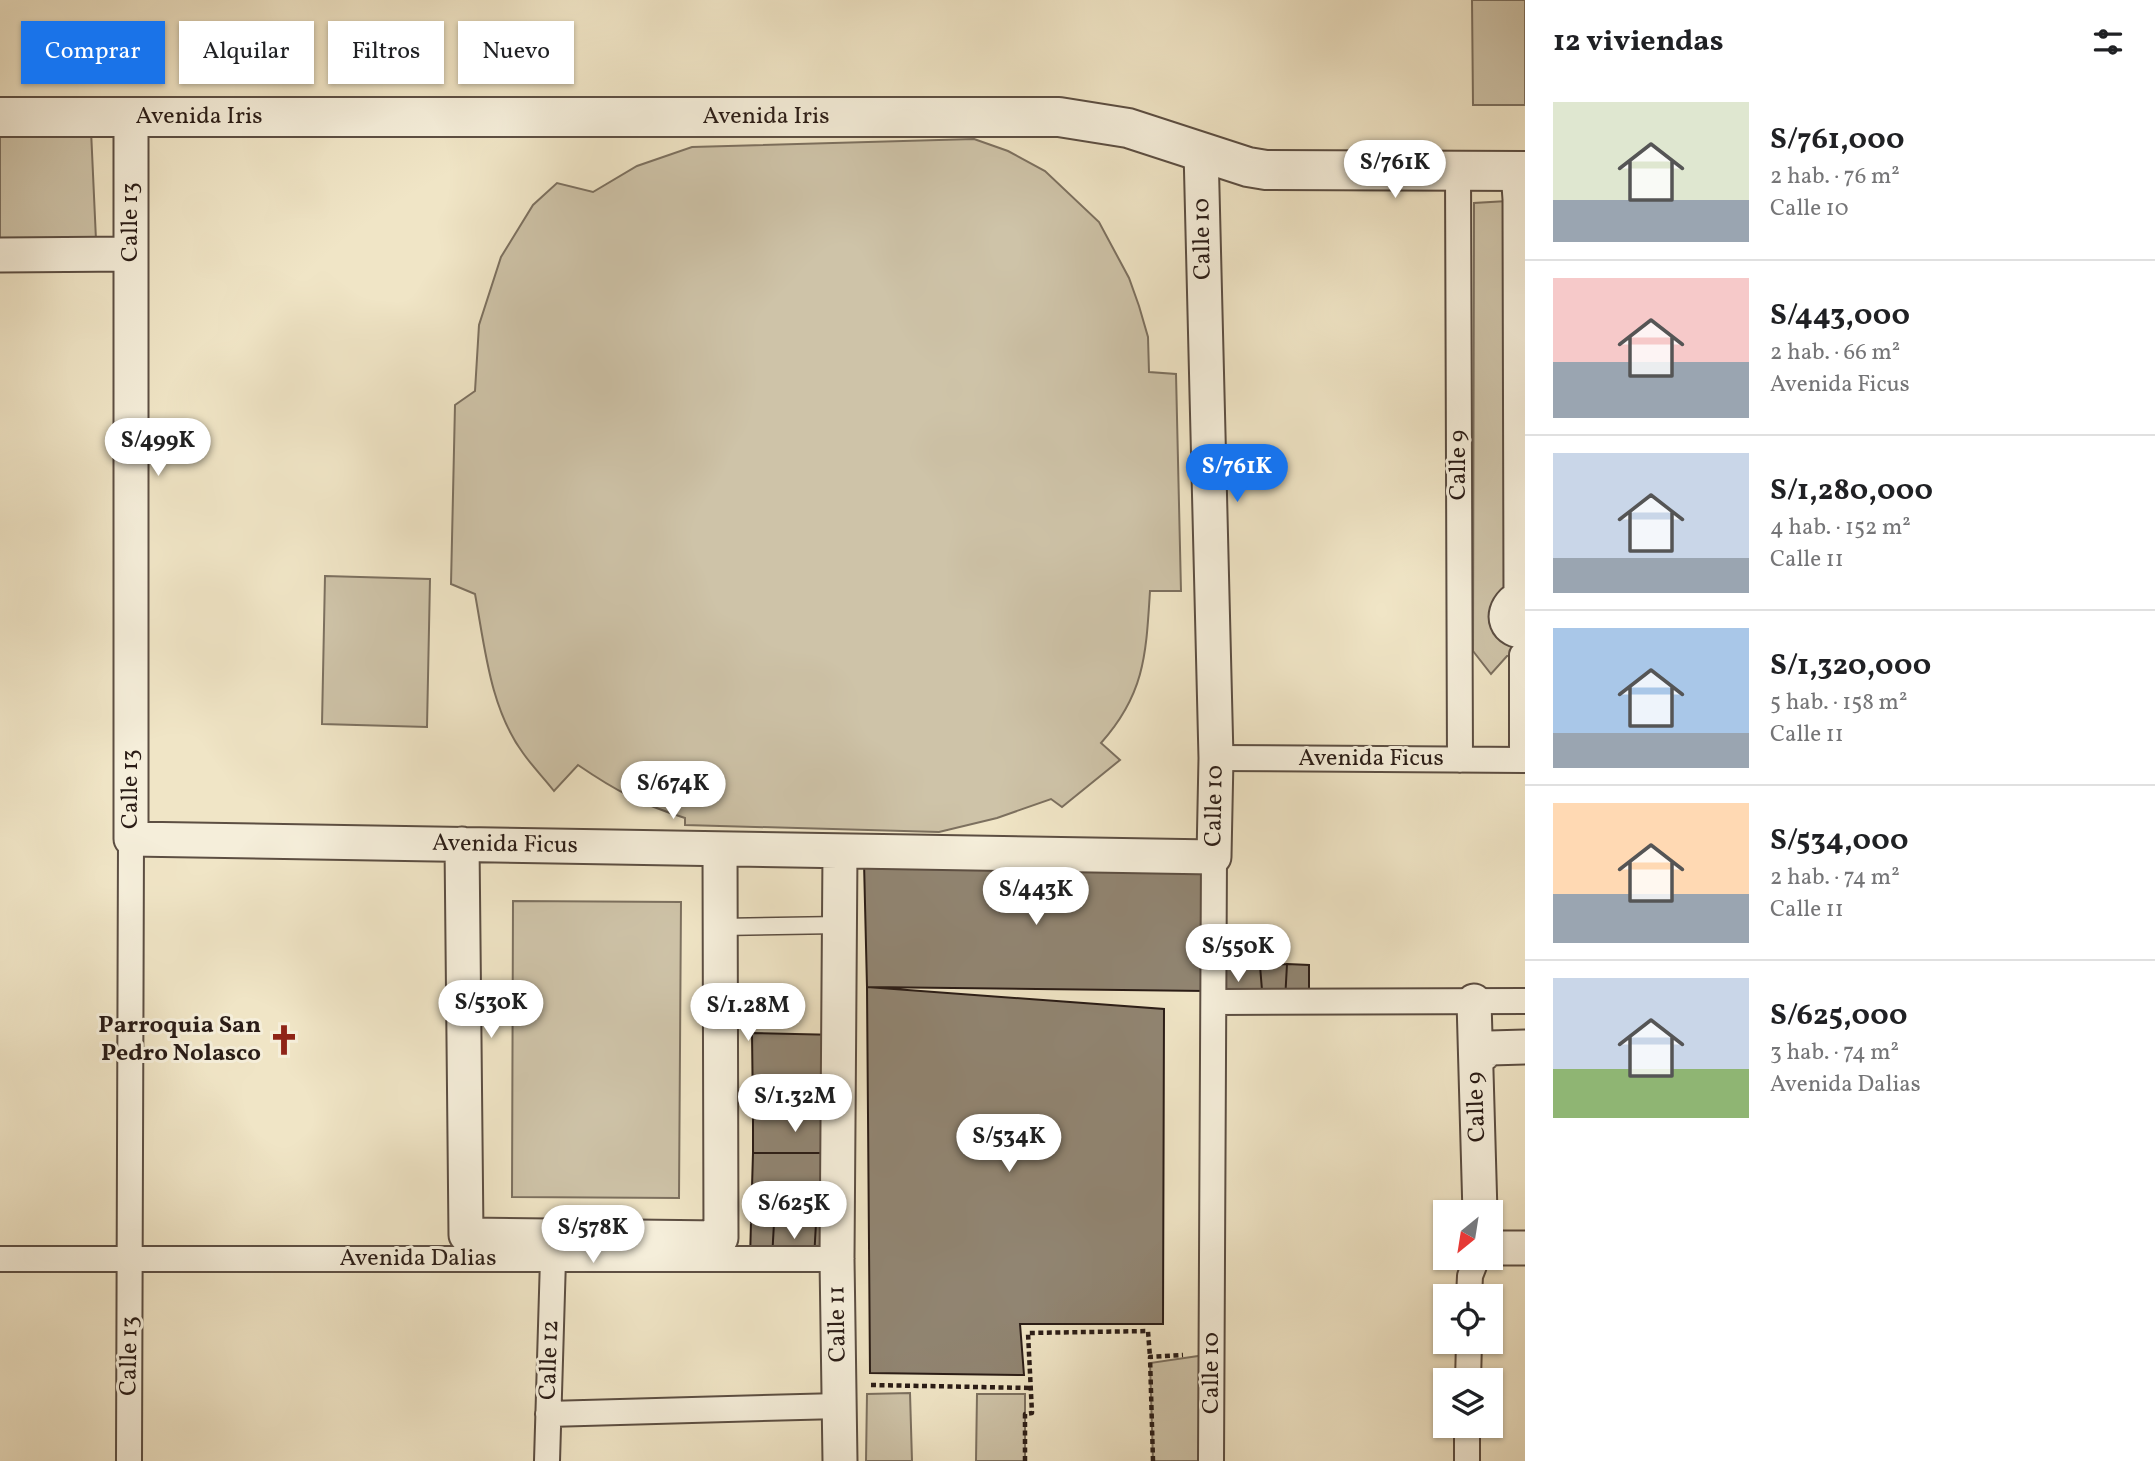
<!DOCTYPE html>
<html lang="es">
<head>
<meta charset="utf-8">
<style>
  body { margin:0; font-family:Vollkorn,serif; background:#f2f2f2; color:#202124; height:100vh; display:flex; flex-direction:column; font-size:26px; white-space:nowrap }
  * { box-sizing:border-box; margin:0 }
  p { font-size:23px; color:#757577 }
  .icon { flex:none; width:38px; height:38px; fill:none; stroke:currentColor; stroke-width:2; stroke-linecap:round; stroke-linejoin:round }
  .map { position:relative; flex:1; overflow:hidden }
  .panel { display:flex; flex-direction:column; background:#fff; width:630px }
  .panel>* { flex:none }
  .top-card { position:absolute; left:21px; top:21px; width:665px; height:63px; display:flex; gap:14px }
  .needle { width:46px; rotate:210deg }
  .controls { position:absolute; left:1433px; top:1200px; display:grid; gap:14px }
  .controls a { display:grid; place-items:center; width:70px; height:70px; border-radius:0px; background:#fff; box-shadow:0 2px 5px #0004; font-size:35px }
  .price { position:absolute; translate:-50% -60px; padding:0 16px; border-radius:24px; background:#fff; color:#222; font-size:23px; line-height:46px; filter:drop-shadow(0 2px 4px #0008) }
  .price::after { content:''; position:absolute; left:50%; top:42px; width:21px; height:16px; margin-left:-10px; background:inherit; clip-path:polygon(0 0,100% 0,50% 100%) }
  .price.selected { background:#1a73e8; color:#fff }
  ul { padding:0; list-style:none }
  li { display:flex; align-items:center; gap:21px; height:175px; padding:0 28px }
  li+li { border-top:2px solid #e0e0e0 }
  li span { display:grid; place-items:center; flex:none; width:196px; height:140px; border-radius:0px; color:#555 }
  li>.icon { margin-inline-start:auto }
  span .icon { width:84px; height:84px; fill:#fffc; stroke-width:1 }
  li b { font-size:30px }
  h2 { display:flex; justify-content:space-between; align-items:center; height:84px; padding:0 28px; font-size:30px }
  .tag { padding:0 24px; border-radius:0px; background:#fff; box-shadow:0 2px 5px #0004; font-size:24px; line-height:63px }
  .tag.selected { background:#1a73e8; color:#fff }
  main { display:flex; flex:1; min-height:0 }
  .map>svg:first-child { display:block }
  .green { fill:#cec3a8; stroke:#7c705f; stroke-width:2 }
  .building { fill:#918572; stroke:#2a1c16; stroke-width:2 }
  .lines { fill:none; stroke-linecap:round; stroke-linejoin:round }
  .service-casing { stroke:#5c4e42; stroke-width:19 }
  .pedestrian-casing { stroke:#5c4e42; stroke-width:28 }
  .minor-casing { stroke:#5c4e42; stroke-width:37 }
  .tertiary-casing { stroke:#5c4e42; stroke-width:42 }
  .path { stroke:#2a1c16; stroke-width:4.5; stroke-dasharray:5 3.5; stroke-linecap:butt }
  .service { stroke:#f5eeda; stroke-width:16 }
  .pedestrian { stroke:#f5eeda; stroke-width:24 }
  .minor { stroke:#f5eeda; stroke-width:33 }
  .tertiary { stroke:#f5eeda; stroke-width:38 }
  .labels { text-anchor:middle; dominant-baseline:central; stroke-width:6; stroke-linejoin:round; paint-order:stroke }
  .street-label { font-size:24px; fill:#2a1c16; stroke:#f5eeda }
  .poi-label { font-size:24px; font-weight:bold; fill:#2a1c16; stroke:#f5eeda; text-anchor:end }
</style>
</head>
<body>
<main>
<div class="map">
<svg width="1525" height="1461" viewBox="0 0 1525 1461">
  <rect width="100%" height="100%" fill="#f0e5c6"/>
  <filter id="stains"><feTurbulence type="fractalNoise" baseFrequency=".00286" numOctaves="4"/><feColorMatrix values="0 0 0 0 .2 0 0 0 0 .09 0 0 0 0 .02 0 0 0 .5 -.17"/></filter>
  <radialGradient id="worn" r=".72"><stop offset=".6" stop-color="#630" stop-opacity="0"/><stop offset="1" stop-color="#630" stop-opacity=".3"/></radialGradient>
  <path class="green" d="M1472,0H1525V105H1473Z
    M91,130L96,240H0V132Z
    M974,139L1008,151L1045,171L1099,222L1129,278L1139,306L1148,337L1149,372L1176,374L1181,591H1150C1146,654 1145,694 1101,743L1120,760L1062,807L1051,799L997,818L939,832L685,825V818C641,804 616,791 578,765L554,791C544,778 532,766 523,753C490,708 485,648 475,594L451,584L455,405L475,391L479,325L501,257L533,205L557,183L593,192L637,166L692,147Z
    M1525,200V656H1507L1491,674L1473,651L1474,203Z
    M325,576L430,579L427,727L322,724Z
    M513,901L681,902L679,1198L512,1197Z
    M1212,1354L1211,1461H1153L1150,1363Z
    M910,1393L912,1461H866L867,1394Z
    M977,1394H1025V1461H976Z"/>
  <path class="building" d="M864,862L1207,868L1206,991L867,987Z
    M1287,964L1285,1001L1263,1002L1260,966Z
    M1287,964L1309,965V1002L1285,1001Z
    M1214,966H1260L1263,1002H1215Z
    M867,987L1164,1009L1163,1324H1020L1024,1375L870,1373Z
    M752,1033L839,1035L838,1116L753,1115Z
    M753,1115L838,1116V1153H753Z
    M753,1153H838L837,1224L751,1222Z
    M751,1222L774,1223L772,1259H750Z
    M751,1222L837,1224V1259H750Z
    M774,1223H816L814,1259H772Z"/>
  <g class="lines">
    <defs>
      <path id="service" d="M720,927L840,925"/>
      <path id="pedestrian" d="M1458,170L1460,760
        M1216,758L1525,760
        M1522,760V655
        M1215,1002L1525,1001
        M0,1259H837
        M1469,1297L1470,1276L1477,1258
        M1468,1381L1469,1342
        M548,1414L839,1406
        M129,1461L131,839
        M547,1461L553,1259
        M1211,1461L1214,857
        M1467,1461V1426"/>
      <path id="minor" d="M131,117V839L1214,857L1216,758L1201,150
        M1518,171L1520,199L1521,600
        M0,255L131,254
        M1525,601L1513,602C1500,615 1506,632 1525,631
        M462,844L466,1235L721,1238L720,849
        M840,851L837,1259L840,1461
        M1474,1001L1480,1213
        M1476,1060L1490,1048L1525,1047
        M1491,1248H1525"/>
      <path id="tertiary" d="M0,117H1059L1128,128L1248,167L1266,170L1525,171"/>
    </defs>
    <use href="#service" class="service-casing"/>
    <use href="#pedestrian" class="pedestrian-casing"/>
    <use href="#minor" class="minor-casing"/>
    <use href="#tertiary" class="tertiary-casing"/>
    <path class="path" d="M871,1385L1031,1388
      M1025,1461V1414L1032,1413L1028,1333L1148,1331L1150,1357
      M1153,1461L1150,1357L1183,1355"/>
    <use href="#service" class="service"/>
    <use href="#pedestrian" class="pedestrian"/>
    <use href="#minor" class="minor"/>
    <use href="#tertiary" class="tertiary"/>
  </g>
  <defs>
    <symbol id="church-bare" viewBox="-9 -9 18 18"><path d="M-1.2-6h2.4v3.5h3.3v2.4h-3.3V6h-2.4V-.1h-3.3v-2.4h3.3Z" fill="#8f2418" stroke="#f5eeda" stroke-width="2.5" paint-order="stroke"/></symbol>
  </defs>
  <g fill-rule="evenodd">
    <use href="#church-bare" x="262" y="1018" width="44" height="44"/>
  </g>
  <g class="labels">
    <g class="street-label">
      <text x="199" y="117">Avenida Iris</text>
      <text x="766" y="117">Avenida Iris</text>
      <text transform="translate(131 222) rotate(-90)">Calle 13</text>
      <text transform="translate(1203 239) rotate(-91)">Calle 10</text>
      <text transform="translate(1459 465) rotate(-90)">Calle 9</text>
      <text x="1371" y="759">Avenida Ficus</text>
      <text transform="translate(131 789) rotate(-90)">Calle 13</text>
      <text transform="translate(1215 806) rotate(-89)">Calle 10</text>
      <text transform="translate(505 845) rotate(1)">Avenida Ficus</text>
      <text transform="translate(1477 1107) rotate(-92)">Calle 9</text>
      <text x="418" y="1259">Avenida Dalias</text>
      <text transform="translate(838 1324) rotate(-91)">Calle 11</text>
      <text transform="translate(130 1356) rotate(-89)">Calle 13</text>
      <text transform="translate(550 1360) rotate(-88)">Calle 12</text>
      <text transform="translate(1212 1373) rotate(-90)">Calle 10</text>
    </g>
    <g class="poi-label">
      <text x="261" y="1026">Parroquia San<tspan x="261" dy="28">Pedro Nolasco</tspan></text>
    </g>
  </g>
  <rect width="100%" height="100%" filter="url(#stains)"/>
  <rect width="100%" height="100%" fill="url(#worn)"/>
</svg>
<div class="controls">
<a><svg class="needle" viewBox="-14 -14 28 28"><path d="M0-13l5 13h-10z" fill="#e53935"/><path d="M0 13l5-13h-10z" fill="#757577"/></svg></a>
<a><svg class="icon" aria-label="locate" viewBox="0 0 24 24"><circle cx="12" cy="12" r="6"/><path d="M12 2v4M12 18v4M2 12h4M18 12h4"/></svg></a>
<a><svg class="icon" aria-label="layers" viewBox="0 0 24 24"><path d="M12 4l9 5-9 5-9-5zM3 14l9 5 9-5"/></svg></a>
</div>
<b class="price" style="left:1395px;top:200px">S/761K</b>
<b class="price" style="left:158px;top:478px">S/499K</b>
<b class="price selected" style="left:1237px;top:504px">S/761K</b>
<b class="price" style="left:673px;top:821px">S/674K</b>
<b class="price" style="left:1036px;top:927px">S/443K</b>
<b class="price" style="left:1238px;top:984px">S/550K</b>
<b class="price" style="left:491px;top:1040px">S/530K</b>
<b class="price" style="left:748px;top:1043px">S/1.28M</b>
<b class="price" style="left:795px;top:1134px">S/1.32M</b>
<b class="price" style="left:1009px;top:1174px">S/534K</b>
<b class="price" style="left:794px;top:1241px">S/625K</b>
<b class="price" style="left:593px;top:1265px">S/578K</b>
<div class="top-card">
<a class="tag selected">Comprar</a>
<a class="tag">Alquilar</a>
<a class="tag">Filtros</a>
<a class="tag">Nuevo</a>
</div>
</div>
<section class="panel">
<h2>12 viviendas<svg class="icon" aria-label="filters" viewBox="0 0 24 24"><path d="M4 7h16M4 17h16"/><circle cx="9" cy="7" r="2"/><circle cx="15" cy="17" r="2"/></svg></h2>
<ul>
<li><span style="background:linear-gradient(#dfe7d0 70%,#9aa5b1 0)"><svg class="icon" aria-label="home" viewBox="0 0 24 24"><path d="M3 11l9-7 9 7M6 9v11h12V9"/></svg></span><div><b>S/761,000</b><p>2 hab. · 76 m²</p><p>Calle 10</p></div></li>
<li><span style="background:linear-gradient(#f6c9c9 60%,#9aa5b1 0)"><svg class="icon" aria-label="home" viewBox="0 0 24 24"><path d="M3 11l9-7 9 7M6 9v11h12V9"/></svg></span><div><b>S/443,000</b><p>2 hab. · 66 m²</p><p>Avenida Ficus</p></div></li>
<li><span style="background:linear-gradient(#c9d6e8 75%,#9aa5b1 0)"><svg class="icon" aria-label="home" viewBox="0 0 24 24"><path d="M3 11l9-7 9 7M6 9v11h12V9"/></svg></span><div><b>S/1,280,000</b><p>4 hab. · 152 m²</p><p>Calle 11</p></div></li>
<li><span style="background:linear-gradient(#a9c7e8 75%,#9aa5b1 0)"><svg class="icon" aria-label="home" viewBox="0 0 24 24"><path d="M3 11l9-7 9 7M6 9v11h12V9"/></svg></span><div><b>S/1,320,000</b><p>5 hab. · 158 m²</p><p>Calle 11</p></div></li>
<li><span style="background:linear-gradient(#ffd9b3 65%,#9aa5b1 0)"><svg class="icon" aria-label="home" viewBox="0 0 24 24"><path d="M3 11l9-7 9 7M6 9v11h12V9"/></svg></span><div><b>S/534,000</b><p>2 hab. · 74 m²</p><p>Calle 11</p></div></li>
<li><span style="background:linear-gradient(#c9d6e8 65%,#8fb573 0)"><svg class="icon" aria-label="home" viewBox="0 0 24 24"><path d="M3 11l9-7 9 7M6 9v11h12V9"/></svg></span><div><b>S/625,000</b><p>3 hab. · 74 m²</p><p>Avenida Dalias</p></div></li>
</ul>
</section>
</main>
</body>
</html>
